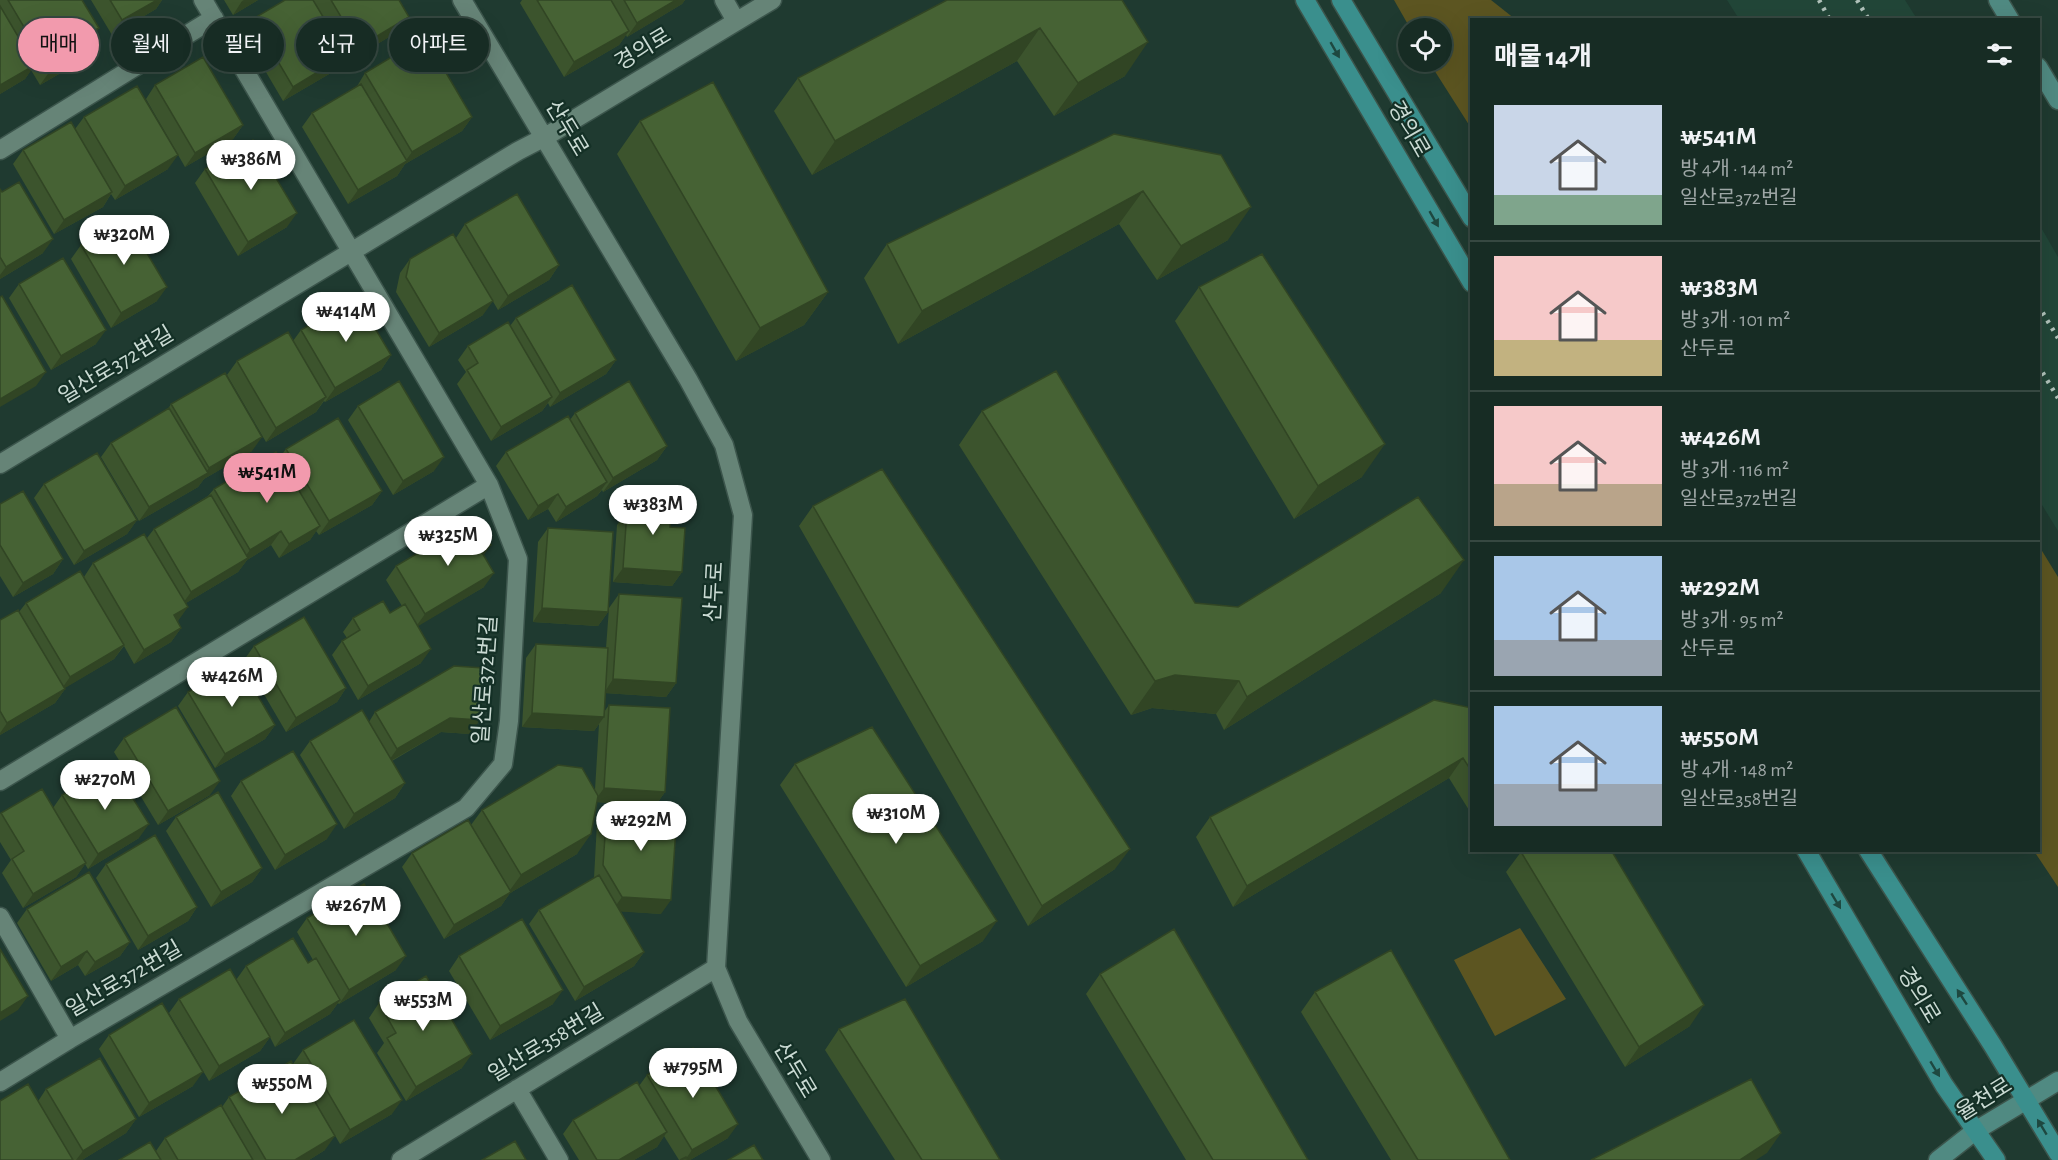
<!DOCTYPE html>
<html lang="ko">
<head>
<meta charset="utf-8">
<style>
  body { margin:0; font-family:"Alegreya Sans","Noto Sans KR",sans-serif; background:#243831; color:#f1f3f6; height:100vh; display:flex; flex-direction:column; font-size:22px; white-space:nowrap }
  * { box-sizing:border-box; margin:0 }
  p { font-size:20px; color:#9ea7a6 }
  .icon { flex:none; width:33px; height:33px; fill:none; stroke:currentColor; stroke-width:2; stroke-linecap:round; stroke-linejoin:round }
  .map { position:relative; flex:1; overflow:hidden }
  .panel { position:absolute; left:1470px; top:18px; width:570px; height:834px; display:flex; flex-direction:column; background:#172c24; border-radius:0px; box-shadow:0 6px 24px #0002,0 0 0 2px #364841 }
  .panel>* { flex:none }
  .hud { position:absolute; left:18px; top:18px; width:570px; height:54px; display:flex; gap:12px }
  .fabs { position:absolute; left:1398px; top:18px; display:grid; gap:12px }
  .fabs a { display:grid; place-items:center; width:54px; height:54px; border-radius:50%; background:#172c24; box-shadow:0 6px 24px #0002,0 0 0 2px #364841; font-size:30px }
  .price { position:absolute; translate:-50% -51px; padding:0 14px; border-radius:21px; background:#fff; color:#222; font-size:20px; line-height:39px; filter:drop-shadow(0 2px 3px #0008) }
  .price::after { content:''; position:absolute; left:50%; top:36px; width:18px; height:14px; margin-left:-9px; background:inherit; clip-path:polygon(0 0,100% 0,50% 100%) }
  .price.on { background:#f29aad; color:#111 }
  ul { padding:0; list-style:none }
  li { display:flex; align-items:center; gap:18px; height:150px; padding:0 24px }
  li+li { border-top:2px solid #364841 }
  li span { display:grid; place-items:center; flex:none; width:168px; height:120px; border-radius:0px; color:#555 }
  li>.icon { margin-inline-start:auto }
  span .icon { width:72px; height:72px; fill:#fffc; stroke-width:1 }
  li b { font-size:26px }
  h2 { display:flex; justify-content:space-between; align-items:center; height:72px; padding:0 24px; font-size:26px }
  .chip { padding:0 21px; border-radius:27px; background:#172c24; box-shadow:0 6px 24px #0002,0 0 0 2px #364841; font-size:21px; line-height:54px }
  .chip.on { background:#f29aad; color:#111 }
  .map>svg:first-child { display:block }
  .built { fill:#224638 }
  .green { fill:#5c5521 }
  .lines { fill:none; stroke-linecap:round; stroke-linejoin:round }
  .minor-casing { stroke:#3c554c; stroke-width:21 }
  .secondary-casing { stroke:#3c554c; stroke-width:21 }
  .primary-casing { stroke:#3c554c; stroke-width:21 }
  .minor { stroke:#668477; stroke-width:18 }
  .secondary { stroke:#508a82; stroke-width:18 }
  .primary { stroke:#3a8f8d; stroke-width:18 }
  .rail { stroke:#b0c2ba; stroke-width:4.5; stroke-dasharray:3 6; stroke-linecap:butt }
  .wall { fill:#3c542d }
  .shaded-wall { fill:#314524 }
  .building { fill:#466234; stroke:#314524; stroke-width:1.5 }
  .oneway { fill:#1e4840 }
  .labels { text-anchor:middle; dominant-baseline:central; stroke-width:4.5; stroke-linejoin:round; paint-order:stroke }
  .street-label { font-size:22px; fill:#cadad3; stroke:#143026 }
</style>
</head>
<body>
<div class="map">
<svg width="2058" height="1160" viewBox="0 0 2058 1160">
  <rect width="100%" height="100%" fill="#1f3a30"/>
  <path class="built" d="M1727,0H1905L1917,19H1739Z
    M2039,224L2058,257V531L2039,500Z"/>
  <path class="green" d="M1394,0H1491L1515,19L1472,20L1471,128L1429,62H1442V28H1410Z
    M2039,546L2058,577V887L2034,851L2038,850Z
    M1520,928L1566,999L1495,1036L1454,960Z"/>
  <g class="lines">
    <defs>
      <path id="minor" d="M462,0L688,379L724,445L743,515L716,968L738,1021L821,1160
        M724,0L736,21
        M0,150L214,18
        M0,464L518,151L545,137L772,0
        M0,781L489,485
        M0,917L70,1039
        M0,1082L70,1039L466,808L503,764L509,721L518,559L489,485L203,0
        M517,1089L559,1160
        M401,1160L716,968"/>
      <path id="secondary" d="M1998,0L2010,20
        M2038,67L2058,100
        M1938,1160L1975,1131L2058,1081"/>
      <path id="primary" d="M1305,0L1472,283
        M1341,0L1472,218
        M1806,850L1944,1085L1996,1160
        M1868,850L1993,1046L2058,1153"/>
    </defs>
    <use href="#minor" class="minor-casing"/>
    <use href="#secondary" class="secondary-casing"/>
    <use href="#primary" class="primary-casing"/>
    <use href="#minor" class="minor"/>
    <use href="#secondary" class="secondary"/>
    <use href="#primary" class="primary"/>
    <path class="rail" d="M1819,0L1830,20
      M1857,0L1869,20
      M2038,305L2058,338
      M2038,365L2058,398"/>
  </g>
  <path class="wall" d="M0,0H82L99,28L89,42L85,45L78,63L40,85L31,70L25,79L0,94Z
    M91,0H162L156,9L112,35Z
    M224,0H258L233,15Z
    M313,0H399L409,17L399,31L349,61L346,56L336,70L283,101L243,33L253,19Z
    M522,0H685L682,4L627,37L626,35L619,45L564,77L520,3Z
    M1122,0L1125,76L1054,116L1017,61L812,175L774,111L798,78Z
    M365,73L472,117L462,131L405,164L397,176L348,204L302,127L312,113L356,88Z
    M155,85L243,125L233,139L185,167L146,99Z
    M84,117L168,169L115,200L111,194L103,207L54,234L13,164L23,150L75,129Z
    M640,121L828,292L804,325L736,361L617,154Z
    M1114,134L1228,240L1157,280L1119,224L898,344L864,278L887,244Z
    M205,169L287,227L238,256L195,183Z
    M0,189L43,253L0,279Z
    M465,224L559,265L549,280L498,310L456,238Z
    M81,245L157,301L111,328L71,259Z
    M410,259L483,315L429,347L396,292L400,273Z
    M19,284L96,344L51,370L9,298Z
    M1199,287L1362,477L1294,519L1175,321Z
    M516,318L616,360L606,374L550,407L548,403L542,411L491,441L457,384L466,372L458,360L468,346L510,326Z
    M301,330L391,355L381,370L325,402L324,401L316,412L266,442L227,375L237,361L293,341Z
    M171,404L252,451L204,479L198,487L139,521L101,457L111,443L168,409Z
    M358,406L434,471L393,495L348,420Z
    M982,411L1195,603L1238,607L1441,593L1224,730L1216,714L1152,708L1131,715L959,445Z
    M575,413L667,446L657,460L603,492L602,490L597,496L556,522L548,509L528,520L496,466L506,452L570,420Z
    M286,449L382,491L372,505L319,535L316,531L310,540L279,558L271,545L247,560L238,572L186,603L178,621L181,628L171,642L134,664L124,646L114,659L64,688L65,689L55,703L0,735V620L19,612L26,603L84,577L93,563L147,538L154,529L208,496L214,489L280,457Z
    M44,484L137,520L127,534L74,565L34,498Z
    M0,504L63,559L53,574L13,597L0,576Z
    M813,506L1115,869L1028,926L799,526Z
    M627,511L670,527L682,572L672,586L613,582L617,525Z
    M548,528L608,612L598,626L533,622L538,542Z
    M484,555V587L417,626L421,663L358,700L332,655L342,641L347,638L343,632L353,618L390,613L402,606L386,580L396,566Z
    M619,594L676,683L666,697L605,693L604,712L609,705L665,792L655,806L597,802L577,854L510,893L501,906L444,939L402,867L412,853L471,825L482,810L595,790L599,724L594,731L522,727L526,658L536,644L606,648L609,608Z
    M254,646L346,688L337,702L286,732L244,660Z
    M188,692L275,725L265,739L215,768L178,706Z
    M1472,708V815L1449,778L1233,907L1196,837L1210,817Z
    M375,712L470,734L441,732L392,761L405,783L395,798L344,829L300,755L310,741L369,722Z
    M124,738L210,795L158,825L114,752Z
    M795,764L983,941L906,987L780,785Z
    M241,781L327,839L275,870L231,796Z
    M62,795L139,838L88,869L85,864L76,877L23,908L2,873L11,860L0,842V814L1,813L53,808Z
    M607,808L661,914L620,911L644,952L634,966L575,1001L529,924L539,910L594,878L597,823Z
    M176,817L262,868L252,882L211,907L166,831Z
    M1521,852L1690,1026L1625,1067L1506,872Z
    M106,864L197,907L188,921L138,950L96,878Z
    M27,909L130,942L120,956L85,976L78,965L51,981L17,923Z
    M307,918L396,970L339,1004L338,1003L330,1014L275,1047L270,1037L260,1051L209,1081L169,1013L179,999L236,980L246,966L308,963L313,960L297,932Z
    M459,956L553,1004L490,1040L449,971Z
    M1100,974L1308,1160H1186L1086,994Z
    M1315,992L1510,1160H1391L1301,1012Z
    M379,1003L462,1068L406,1101L377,1053L384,1043L369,1018Z
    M839,1029L1000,1160H895L825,1050Z
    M109,1035L193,1086L139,1117L99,1049Z
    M303,1050L392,1114L340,1144L293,1064Z
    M647,1075L728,1138L690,1160H679L664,1136L657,1147L634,1160H579L563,1134L573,1120L639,1086Z
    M46,1089L136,1119L126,1133L82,1160H0Z
    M229,1097L325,1150L309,1160H119L156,1151L165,1138L222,1107Z"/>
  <path class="shaded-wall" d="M157,0H162L156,9L112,35L122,20Z
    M244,0H258L233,15L242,1Z
    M676,0H685L682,4L627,37L637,23Z
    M409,17L399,31L349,61L359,47Z
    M99,28L89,42L72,53L81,38Z
    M1040,28L1017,61L812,175L835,141Z
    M629,31L619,45L564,77L574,62Z
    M1148,42L1125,76L1054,116L1078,83Z
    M87,49L78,63L40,85L50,71Z
    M346,55L336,70L283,101L293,87Z
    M35,65L25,79L0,94V85Z
    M472,117L462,131L405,164L397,176L348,204L358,190L404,163L412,152Z
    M243,125L233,139L185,167L195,153Z
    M178,155L168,169L115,200L125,186Z
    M1143,191L1119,224L898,344L922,311Z
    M112,192L103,207L54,234L64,220Z
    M1251,207L1228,240L1157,280L1181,246Z
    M297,213L287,227L238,256L248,242Z
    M53,239L43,253L0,279V275L6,267Z
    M559,265L549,280L498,310L508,296Z
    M167,287L157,301L111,328L121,313Z
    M828,292L804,325L736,361L760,328Z
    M493,301L483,315L429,347L439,333Z
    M106,330L96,344L51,370L61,356Z
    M391,355L381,370L325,402L335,388Z
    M616,360L606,374L550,407L560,393Z
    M46,372L36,386L0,407V399Z
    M326,397L316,412L266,442L276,428Z
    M552,397L542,411L491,441L501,427Z
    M262,437L252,451L204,479L198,487L139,521L149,507L203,476L209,468Z
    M1385,444L1362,477L1294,519L1318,486Z
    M667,446L657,460L603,492L613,478Z
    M444,457L434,471L393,495L403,481Z
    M607,482L597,496L556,522L566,507Z
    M382,491L372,505L319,535L329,521Z
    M558,494L548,509L528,520L538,506Z
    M137,520L127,534L74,565L84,551Z
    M320,526L310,540L279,558L289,544Z
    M281,531L271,545L247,560L238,572L181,606L191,592L241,562L250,550Z
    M491,545L481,559V551Z
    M63,559L53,574L13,597L23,583Z
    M1464,560L1441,593L1224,730L1247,697Z
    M623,568L682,572L672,586L613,582Z
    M494,573L484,587L415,628L425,614Z
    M188,607L178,621L174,615Z
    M542,608L608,612L598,626L533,622Z
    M181,628L171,642L134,664L144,650Z
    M124,645L114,659L60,691L70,677Z
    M431,649L421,663L358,700L368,686Z
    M1175,675L1239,681L1216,714L1152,708L1131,715L1155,681Z
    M613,679L676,683L666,697L604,693Z
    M346,688L337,702L286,732L296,718Z
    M65,689L55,703L0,735V733L7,723Z
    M532,713L604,717L594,731L522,727Z
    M450,718L480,720L470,734L441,732L387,763L397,749Z
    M275,725L265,739L215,768L225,754Z
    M1463,758L1449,778L1233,907L1247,886Z
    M220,781L210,795L158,825L168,811Z
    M405,783L395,798L344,829L354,814Z
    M604,788L665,792L655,806L594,802Z
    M149,824L139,838L88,869L98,854Z
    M337,824L327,839L275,870L285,855Z
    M591,834L577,854L510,893L501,906L444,939L454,925L507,894L521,875Z
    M1130,849L1115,869L1028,926L1042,906Z
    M86,863L76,877L23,908L33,894Z
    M262,868L252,882L211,907L221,892Z
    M622,897L671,900L661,914L612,911Z
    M197,907L188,921L138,950L148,936Z
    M997,921L983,941L906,987L920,966Z
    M130,942L120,956L85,976L95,962Z
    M87,951L78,965L51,981L61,967Z
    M644,952L634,966L575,1001L584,987Z
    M406,956L396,970L339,1004L349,990Z
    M563,990L553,1004L490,1040L500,1026Z
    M28,996L18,1010L0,1021V1013Z
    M340,1000L330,1014L275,1047L285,1033Z
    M1704,1005L1690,1026L1625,1067L1639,1047Z
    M270,1037L260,1051L209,1081L219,1066Z
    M472,1054L462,1068L406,1101L416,1087Z
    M203,1072L193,1086L139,1117L149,1103Z
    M402,1100L392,1114L340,1144L350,1130Z
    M136,1119L126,1133L82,1160H76L83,1151Z
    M738,1124L728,1138L690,1160H685L692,1150Z
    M667,1132L657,1147L634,1160H619Z
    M1781,1133L1767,1153L1756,1160H1740Z
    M335,1136L325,1150L309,1160H295Z"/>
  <path class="building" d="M8,0H82L99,28L81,38L87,49L50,71Z
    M110,0H157L122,20Z
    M285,0H313L346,55L293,87L253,19Z
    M331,0H399L409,17L359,47Z
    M537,0H611L629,31L574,62Z
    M624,0H676L637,23Z
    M947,0H1122L1148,42L1078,83L1040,28L835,141L798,78Z
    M0,6L35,65L0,85Z
    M425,37L472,117L412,152L365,73Z
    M203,57L243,125L195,153L155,85Z
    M713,82L828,292L760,328L640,121Z
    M361,84L407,161L358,190L312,113Z
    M137,86L178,155L125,186L84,117Z
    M71,122L112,192L64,220L23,150Z
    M1114,134L1221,155L1251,207L1181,246L1143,191L922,311L887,244Z
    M253,140L297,213L248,242L205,169Z
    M19,182L53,239L6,267L0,257V189L2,192Z
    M517,194L559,265L508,296L465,224Z
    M126,218L167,287L121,313L81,245Z
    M453,234L493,301L439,333L406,277L410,259Z
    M1262,254L1385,444L1318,486L1199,287Z
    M63,258L106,330L61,356L19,284Z
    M572,285L616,360L560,393L516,318Z
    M2,296L46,372L0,399V297Z
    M357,298L391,355L335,388L301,330Z
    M508,322L552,397L501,427L467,370L478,363L468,346Z
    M288,332L326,397L276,428L237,361Z
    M1056,371L1195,603L1238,607L1418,497L1464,560L1247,697L1239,681L1175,675L1155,681L982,411Z
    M225,373L262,437L209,468L171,404Z
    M399,381L444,457L403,481L358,406Z
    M629,381L667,446L613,478L575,413Z
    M169,408L208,473L149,507L111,443Z
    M568,416L607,482L566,507L558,494L538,506L506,452Z
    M338,418L382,491L329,521L286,449Z
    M276,452L320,526L289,544L281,531L250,550L214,489Z
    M97,453L137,520L84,551L44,484Z
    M882,469L1130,849L1042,906L813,506Z
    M23,491L63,559L23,583L0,545V504Z
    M643,494L672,496L670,527L685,528L682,572L623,568L627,511Z
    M211,495L248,558L191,592L154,529Z
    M476,519L491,545L481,551L494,573L425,614L396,566Z
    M548,528L613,532L608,612L542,608Z
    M144,534L188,607L174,615L181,628L144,650L93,563Z
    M80,571L124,645L70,677L26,603Z
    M619,594L682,598L676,683L613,679Z
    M383,601L390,613L405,604L431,649L368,686L342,641L360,630L353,618Z
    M18,610L65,689L7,723L0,711V620Z
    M304,617L346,688L296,718L254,646Z
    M536,644L608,648L604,717L532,713Z
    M238,662L275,725L225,754L188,692Z
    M454,666L484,668L480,720L450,718L397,749L375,712Z
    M1434,700L1472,708V772L1463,758L1247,886L1210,817Z
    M609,705L670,708L665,792L604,788Z
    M176,707L220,781L168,811L124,738Z
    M362,710L405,783L354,814L310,741Z
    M872,727L997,921L920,966L795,764Z
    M293,751L337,824L285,855L241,781Z
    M558,765L582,768L598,796L591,834L521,875L482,810Z
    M106,769L120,793L127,789L149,824L98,854L62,795Z
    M42,789L86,863L33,894L12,859L24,851L1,813Z
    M218,792L262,868L221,892L176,817Z
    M607,808L677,813L671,900L622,897L603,865Z
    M468,820L511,892L454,925L412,853Z
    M155,835L197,907L148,936L106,864Z
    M1524,850H1611L1704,1005L1639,1047L1521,852Z
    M89,872L130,942L95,962L87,951L61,967L27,909Z
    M599,875L644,952L584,987L539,910Z
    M364,884L406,956L349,990L307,918Z
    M522,919L563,990L500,1026L459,956Z
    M1174,929L1308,1160H1213L1100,974Z
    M293,938L308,963L316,958L340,1000L285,1033L246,966Z
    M0,949L28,996L0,1013Z
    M1391,950L1510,1160H1418L1315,992Z
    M230,969L270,1037L219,1066L179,999Z
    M426,976L472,1054L416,1087L387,1038L396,1033L379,1003Z
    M905,999L1000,1160H922L839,1029Z
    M162,1003L203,1072L149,1103L109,1035Z
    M354,1020L402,1100L350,1130L303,1050Z
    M693,1048L738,1124L692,1150L647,1075Z
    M100,1058L136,1119L83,1151L46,1089Z
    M291,1061L335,1136L295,1160H266L229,1097Z
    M1751,1079L1781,1133L1740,1160H1591Z
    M637,1082L667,1132L619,1160H597L573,1120Z
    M28,1084L73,1160H0V1101Z
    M221,1105L253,1160H178L165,1138Z
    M515,1141L526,1160H482Z
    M150,1142L161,1160H119Z
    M754,1145L763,1160H728Z
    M686,1157L688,1160H680Z"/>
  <defs><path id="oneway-solid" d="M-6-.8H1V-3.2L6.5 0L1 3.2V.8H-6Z" transform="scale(1.5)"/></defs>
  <g class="oneway">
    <use href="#oneway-solid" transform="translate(1335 50) rotate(60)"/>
    <use href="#oneway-solid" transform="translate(1434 219) rotate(60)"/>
    <use href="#oneway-solid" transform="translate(1836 901) rotate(59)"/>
    <use href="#oneway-solid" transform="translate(1962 997) rotate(-123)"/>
    <use href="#oneway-solid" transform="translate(1935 1069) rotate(59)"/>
    <use href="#oneway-solid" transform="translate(2042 1127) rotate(-121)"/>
  </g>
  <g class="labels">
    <g class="street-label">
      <text transform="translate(643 49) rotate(-31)">경의로</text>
      <text transform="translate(567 128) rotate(59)">산두로</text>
      <text transform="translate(1409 129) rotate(60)">경의로</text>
      <text transform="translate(116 365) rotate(-31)">일산로372번길</text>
      <text transform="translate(714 592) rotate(-87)">산두로</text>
      <text transform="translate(485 680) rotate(-86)">일산로372번길</text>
      <text transform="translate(124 979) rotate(-30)">일산로372번길</text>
      <text transform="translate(1919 995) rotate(59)">경의로</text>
      <text transform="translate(546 1043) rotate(-31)">일산로358번길</text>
      <text transform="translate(795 1070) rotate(59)">산두로</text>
      <text transform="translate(1984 1099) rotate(-32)">율천로</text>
    </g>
  </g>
</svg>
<div class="fabs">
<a><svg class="icon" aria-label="locate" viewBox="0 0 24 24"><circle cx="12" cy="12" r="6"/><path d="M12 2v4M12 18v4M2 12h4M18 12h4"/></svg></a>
</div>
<b class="price" style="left:251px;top:191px">₩386M</b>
<b class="price" style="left:124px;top:266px">₩320M</b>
<b class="price" style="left:346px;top:343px">₩414M</b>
<b class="price on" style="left:267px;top:504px">₩541M</b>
<b class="price" style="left:653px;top:536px">₩383M</b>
<b class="price" style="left:448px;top:567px">₩325M</b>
<b class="price" style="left:232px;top:708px">₩426M</b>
<b class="price" style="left:105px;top:811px">₩270M</b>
<b class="price" style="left:896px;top:845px">₩310M</b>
<b class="price" style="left:641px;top:852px">₩292M</b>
<b class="price" style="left:356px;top:937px">₩267M</b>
<b class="price" style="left:423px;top:1032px">₩553M</b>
<b class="price" style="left:693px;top:1099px">₩795M</b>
<b class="price" style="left:282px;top:1115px">₩550M</b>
<div class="hud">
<a class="chip on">매매</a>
<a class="chip">월세</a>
<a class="chip">필터</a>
<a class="chip">신규</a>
<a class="chip">아파트</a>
</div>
<section class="panel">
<h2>매물 14개<svg class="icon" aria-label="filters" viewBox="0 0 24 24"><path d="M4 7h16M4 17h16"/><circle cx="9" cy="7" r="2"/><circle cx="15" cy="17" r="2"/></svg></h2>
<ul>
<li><span style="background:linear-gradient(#c9d6e8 75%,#7fa58c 0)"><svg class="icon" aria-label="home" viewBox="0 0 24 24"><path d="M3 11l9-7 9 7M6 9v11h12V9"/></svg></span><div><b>₩541M</b><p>방 4개 · 144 m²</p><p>일산로372번길</p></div></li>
<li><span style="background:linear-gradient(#f6c9c9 70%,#c2b280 0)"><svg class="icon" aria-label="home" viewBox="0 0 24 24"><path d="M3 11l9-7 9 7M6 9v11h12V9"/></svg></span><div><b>₩383M</b><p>방 3개 · 101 m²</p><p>산두로</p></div></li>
<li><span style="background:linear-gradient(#f6c9c9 65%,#b9a48a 0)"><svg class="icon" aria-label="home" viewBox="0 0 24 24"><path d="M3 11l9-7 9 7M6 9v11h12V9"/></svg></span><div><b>₩426M</b><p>방 3개 · 116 m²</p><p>일산로372번길</p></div></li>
<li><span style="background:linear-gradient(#a9c7e8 70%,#9aa5b1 0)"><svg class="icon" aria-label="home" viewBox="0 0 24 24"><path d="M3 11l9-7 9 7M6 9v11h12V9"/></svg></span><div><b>₩292M</b><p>방 3개 · 95 m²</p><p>산두로</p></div></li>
<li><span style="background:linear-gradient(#a9c7e8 65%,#9aa5b1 0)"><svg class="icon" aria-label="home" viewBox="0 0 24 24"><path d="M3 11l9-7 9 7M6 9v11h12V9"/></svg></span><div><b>₩550M</b><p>방 4개 · 148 m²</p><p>일산로358번길</p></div></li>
</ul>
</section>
</div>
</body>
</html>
